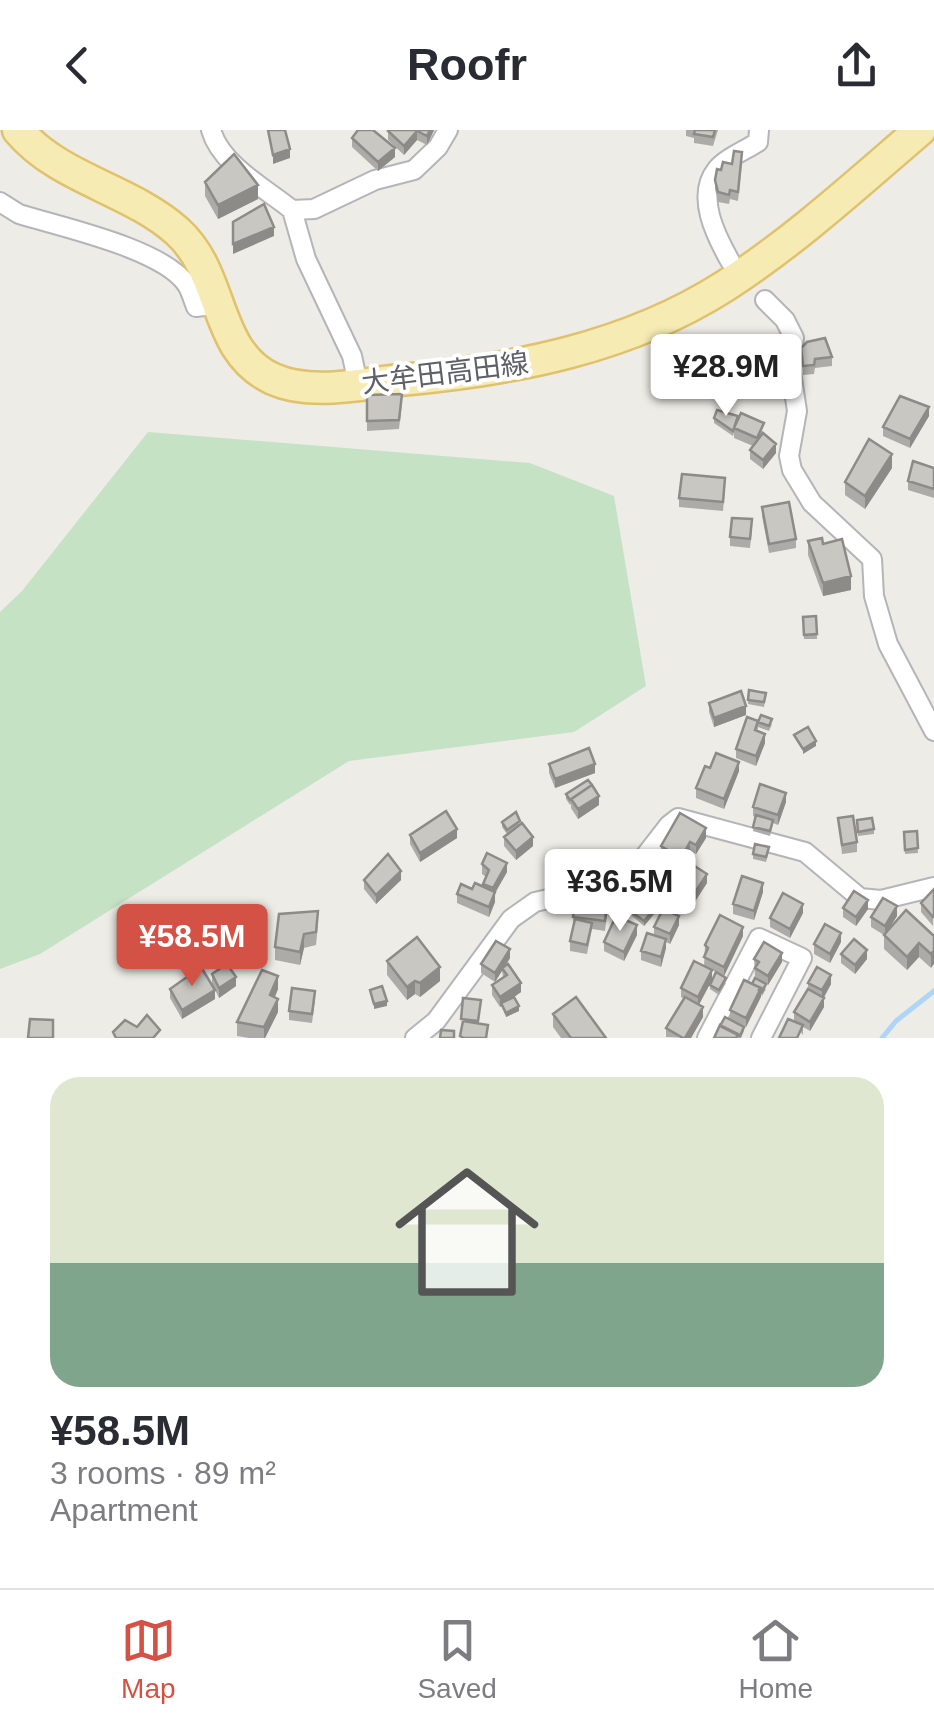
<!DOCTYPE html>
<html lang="en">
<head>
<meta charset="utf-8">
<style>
  body { margin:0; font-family:Arial,"Noto Sans JP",sans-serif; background:#f7f7f7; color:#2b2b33; height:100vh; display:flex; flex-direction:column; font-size:38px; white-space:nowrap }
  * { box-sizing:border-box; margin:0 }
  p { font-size:32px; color:#7c7c81 }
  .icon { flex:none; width:55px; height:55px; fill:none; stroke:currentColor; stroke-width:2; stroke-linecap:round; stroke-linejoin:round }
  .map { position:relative; height:908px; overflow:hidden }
  .details { display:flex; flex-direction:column; background:#fff; flex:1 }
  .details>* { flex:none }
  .price { position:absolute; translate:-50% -85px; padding:0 22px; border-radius:10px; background:#fff; color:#222; font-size:32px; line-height:65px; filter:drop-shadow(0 2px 5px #0008) }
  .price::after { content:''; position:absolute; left:50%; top:60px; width:30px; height:22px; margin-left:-15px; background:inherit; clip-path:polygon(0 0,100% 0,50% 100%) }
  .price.on { background:#d45145; color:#fff }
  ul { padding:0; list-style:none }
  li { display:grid; align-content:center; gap:20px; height:530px; padding:0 50px }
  li span { display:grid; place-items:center; height:310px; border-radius:30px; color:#555 }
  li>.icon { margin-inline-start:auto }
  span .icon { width:180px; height:180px; fill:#fffc; stroke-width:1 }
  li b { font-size:42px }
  header { display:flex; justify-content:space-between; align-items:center; height:130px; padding:0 50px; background:#fff; font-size:45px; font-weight:700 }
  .tab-bar { display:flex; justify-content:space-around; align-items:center; height:140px; border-top:2px solid #e1e1e2; background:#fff; font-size:28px; color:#7c7c81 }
  .tab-bar a { display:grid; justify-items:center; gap:5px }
  .tab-bar .on { color:#d45145 }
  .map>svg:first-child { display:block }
  .green { fill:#c5e2c5 }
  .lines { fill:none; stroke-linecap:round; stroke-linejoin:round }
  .stream { stroke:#aed5f5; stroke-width:5 }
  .street-casing { stroke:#b3b5b9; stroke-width:22 }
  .primary-casing { stroke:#e0c16c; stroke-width:35 }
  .street { stroke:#fff; stroke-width:18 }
  .primary { stroke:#f5ebb3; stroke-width:30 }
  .wall { fill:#adaba7 }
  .shaded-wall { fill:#8d8b88 }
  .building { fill:#c9c7c2; stroke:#8d8b88; stroke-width:2.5 }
  .labels { text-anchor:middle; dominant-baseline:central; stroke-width:8; stroke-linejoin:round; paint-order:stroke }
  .street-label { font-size:28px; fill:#5d6064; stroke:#fff }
</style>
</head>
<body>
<header><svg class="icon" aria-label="back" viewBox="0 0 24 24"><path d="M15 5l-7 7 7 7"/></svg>Roofr<svg class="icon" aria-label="share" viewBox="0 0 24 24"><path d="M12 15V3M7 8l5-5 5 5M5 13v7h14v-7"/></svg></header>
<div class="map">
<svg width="934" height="908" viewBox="0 0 934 908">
  <rect width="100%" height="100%" fill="#eeece6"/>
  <path class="green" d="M148,302L530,333L614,366L646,556L574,602L349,631L40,824L0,839V482L22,461Z"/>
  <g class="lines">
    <path class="stream" d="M882,908L896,891L934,861"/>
    <defs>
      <path id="street" d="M211,0C221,35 265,58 292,80L314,79L375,50L414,40L438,17L448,0
        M0,72L19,84C61,97 164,119 187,155C191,161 193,170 196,177L219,174
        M292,80L306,129L352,226L358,254
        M730,131C716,106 695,66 717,39C726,28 746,20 758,12L759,0
        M765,170L785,190L794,208L790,235L797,281L789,326L792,340L812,373L872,429L874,466L888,514L934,601
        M415,908L436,891L511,789L535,772L557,767L605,765L624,753L669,695L678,688L805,722L860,768L881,770L934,757
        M707,908L759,808L802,828L761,908"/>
      <path id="primary" d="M18,0C59,49 130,59 177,101C226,145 212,221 273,249C311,266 361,254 400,250C513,240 628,218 725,156C795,111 857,54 920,0"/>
    </defs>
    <use href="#street" class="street-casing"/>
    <use href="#primary" class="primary-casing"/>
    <use href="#street" class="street"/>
    <use href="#primary" class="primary"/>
  </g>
  <path class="wall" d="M434,0L427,15L417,10L404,25L388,10V1Z
    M686,0H718L713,16L694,13V8L686,6Z
    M352,8L395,27L378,41L352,17Z
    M742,32L738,71L730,69L729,74L718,72L715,59V50L721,40L732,34Z
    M205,52L258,69L218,89L205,66Z
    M801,218L832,227V236L815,238L814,244L803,245Z
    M367,265L402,273L399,299L367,301Z
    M929,286L910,318L883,306V297Z
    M714,288L738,290L764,302L763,303L776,323L763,339L750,329V320L753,316L734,308V302L733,306L714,293Z
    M892,338L865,379L845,365V352Z
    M934,338V368L908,360V351Z
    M725,358L723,381L679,377V368Z
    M762,377L796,409V418L769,423L762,386Z
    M752,399L750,418L730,416V407Z
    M808,411L823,414L851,460L823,466L808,425Z
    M816,486L817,509H804L803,487Z
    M749,560L766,563L764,577L748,574Z
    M709,573L746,585L714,597L709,582Z
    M758,591L772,594L769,601L758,597V601L765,613L756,636L736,628V619Z
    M549,634L595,643L555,658L549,643Z
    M710,638L739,641L724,679L696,668V658Z
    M566,664L599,675L578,689L571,678V674L570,675L566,669Z
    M786,672L778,695L773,693L770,706L753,701L755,687L753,686V677Z
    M838,688L857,712V722L842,724Z
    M857,690L874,699V704L858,706Z
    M502,692L520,694L533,716L516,730L504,716V707L507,704L502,697Z
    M917,701L918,723L905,724L904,702Z
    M410,705L457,708L420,732L410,714Z
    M706,708L696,724L690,721L681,737L676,734L671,744L656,734V730L661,722V716Z
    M769,722L766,732L753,729V724Z
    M482,734L507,742L495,763V772L489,787L457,773V764L483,757L486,747L482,744Z
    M364,750H401L376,774L364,759Z
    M663,750L654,764L640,756V751Z
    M677,753H707L694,773L677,762Z
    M934,759L933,796L921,782V773Z
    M763,762L754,790L733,784V774Z
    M587,772L607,784L605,801L592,799L587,824L570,821V811L574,796L573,787Z
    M843,778L868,779L856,796L843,787Z
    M632,782L654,784L644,796L632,786Z
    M803,783L790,808L770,797V788Z
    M897,786L888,800L934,806L931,838L919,827L907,840L884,819V805L871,797V787Z
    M318,795L316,815L304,818L300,835L275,830V817Z
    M679,795L670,814L666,812V818L661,837L641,830V821L654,805V797Z
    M637,805L624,831L604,821V812Z
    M743,806L724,846L704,836L705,815Z
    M841,812L830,833L814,824V814Z
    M841,824L867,829L855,844L841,833Z
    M510,828L506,835L521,862L514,867L519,881L506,887L501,875L500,877L492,865V855L503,848L502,841L495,852L481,843V834Z
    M754,829L782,832L768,855L755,847Z
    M387,831L440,851L420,867L415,864L407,870L387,845Z
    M212,844L236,856L219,868L212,854Z
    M712,850L699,875L703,887L691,908L666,907V898L684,869L681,867V858Z
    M744,850L766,859L762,866L761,865L746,897L733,891L744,901L741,908H714L730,889V880Z
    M726,853L719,865L710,859V855Z
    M808,853L831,854L824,868V877L810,901L803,897V905L794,892V882L808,859Z
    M170,859L215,869L182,889L170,868Z
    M278,859L275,867L278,882L265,908H249L237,906V892Z
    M315,870L312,893L289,890V881Z
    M553,884L606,908H561L553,897Z"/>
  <path class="shaded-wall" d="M430,0H434L427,15V6Z
    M417,1V10L404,25V16Z
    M395,18V27L378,41V32Z
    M290,19V28L273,34V25Z
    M258,55V69L218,89V75Z
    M274,97V106L233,124V114Z
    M929,277V286L910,318V309Z
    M776,314V323L763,339V330Z
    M892,324V338L865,379V366Z
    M851,446V460L823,466V453Z
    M746,576V585L714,597V588Z
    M765,604V613L756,636V626Z
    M816,611V616L803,624V619Z
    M739,632V641L724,679V669Z
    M595,634V643L555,658V649Z
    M786,663V672L778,695V685Z
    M599,666V675L578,689V679Z
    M706,698V708L696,724V715Z
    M457,699V708L420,732V723Z
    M533,707V716L516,730V721Z
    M690,712V721L681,737V728Z
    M507,733V742L495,763V772L489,787V777L493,767V758Z
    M401,741V750L376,774V765Z
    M707,744V753L694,773V764Z
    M763,753V762L754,790V781Z
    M868,770V779L856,796V787Z
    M803,774V783L790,808V799Z
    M897,776V786L885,805V796Z
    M654,779V784L644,796V791Z
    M679,786V795L670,814V804Z
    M637,795V805L624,831V822Z
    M743,797V806L724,846V837Z
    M841,803V812L830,833V824Z
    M304,804V818L300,835V822Z
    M666,809V818L661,837V827Z
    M919,813V827L907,840V827Z
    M510,819V828L495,852V843Z
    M867,820V829L855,844V835Z
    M934,821V834L931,838V824Z
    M782,823V832L768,855V846Z
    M440,837V851L420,867V853Z
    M712,840V850L698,876V867Z
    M831,845V854L822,870V860Z
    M278,846V859L270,878V865Z
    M236,847V856L219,868V858Z
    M415,851V864L407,870V857Z
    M521,853V862L500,877V867Z
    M761,858V867L746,897V888Z
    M215,860V869L182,889V880Z
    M824,868V877L810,901V892Z
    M278,869V882L265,908H264V897Z
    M387,871V876L374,879V874Z
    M519,876V881L506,887V883Z
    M703,877V887L691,908H685Z"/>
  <path class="building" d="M268,0H285L290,19L273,25Z
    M358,0H373L395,18L378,32L352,8Z
    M389,0H430L427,6L417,1L404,16L388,1Z
    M695,0H715L713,7L694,4Z
    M734,21L742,22L738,62L730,60L729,65L718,62L715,50L717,39L721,40L723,32L732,34Z
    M234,24L258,55L218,75L205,52Z
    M264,74L274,97L233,114V92Z
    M825,208L832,227L815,229L814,235L803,236L801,218L807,212Z
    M402,264L399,290L367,291V265Z
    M900,266L929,277L910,309L883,297Z
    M717,280L738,286L733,301L714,288Z
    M741,283L764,293L757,308L734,298Z
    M763,303L776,314L763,330L750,320Z
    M869,309L892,324L865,366L845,352Z
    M913,331L934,338V359L908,351Z
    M682,344L725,348L723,372L679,368Z
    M789,372L796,409L769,414L762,377Z
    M732,388L752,389L750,409L730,407Z
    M822,408L823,414L842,409L851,446L823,453L808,411Z
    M816,486L817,504L804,505L803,487Z
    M749,560L766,563L764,572L748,570Z
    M741,561L746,576L714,588L709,573Z
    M761,585L772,589L769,596L758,592Z
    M747,587L758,591L755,600L765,604L756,626L736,619Z
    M808,597L816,611L803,619L794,605Z
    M589,618L595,634L555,649L549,634Z
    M716,623L739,632L724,669L696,658L705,636L710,638Z
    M588,650L592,655L570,670L566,664Z
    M760,654L786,663L778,685L753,677Z
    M592,655L599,666L578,679L571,669Z
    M446,681L457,699L420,723L410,705Z
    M516,682L520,691L507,700L502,692Z
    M680,683L706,698L696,715L690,712L681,728L661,716Z
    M756,685L773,690L770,701L753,697Z
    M853,686L857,712L842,715L838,688Z
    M872,688L874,699L858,702L857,690Z
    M522,693L533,707L516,721L504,707Z
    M917,701L918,718L905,720L904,702Z
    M755,714L769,717L766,727L753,724Z
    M661,722L676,732L671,740L656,730Z
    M487,723L507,733L493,758L483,754L489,740L482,734Z
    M388,724L401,741L376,765L364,750Z
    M690,733L707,744L694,764L677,753Z
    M649,737L663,745L654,760L640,751Z
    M742,746L763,753L754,781L733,774Z
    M475,753L495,762L489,777L457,764L461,754L472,759Z
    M934,759V786L933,787L921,773Z
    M854,761L868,770L856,787L843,778Z
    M783,763L803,774L790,799L770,788Z
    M576,766L588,767L587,772L607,775L605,791L573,787Z
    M883,768L897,776L885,796L871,787Z
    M642,770L654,779L644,791L632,782Z
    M663,779L679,786L670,804L654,797Z
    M906,780L934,806V821L931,824L919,813L907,827L884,805Z
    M318,781L316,802L304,804L300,822L275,817L279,784Z
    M720,785L743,797L724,837L704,827L708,818L705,815Z
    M616,786L637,795L624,822L604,812Z
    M575,789L592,793L587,815L570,811Z
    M825,794L841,803L830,824L814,814Z
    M647,803L666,809L661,827L641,821Z
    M417,807L440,837L420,853L415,851L407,857L387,831Z
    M854,809L867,820L855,835L841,824Z
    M496,811L510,819L495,843L481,834Z
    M764,812L782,823L768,846L755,838L759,832L754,829Z
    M694,831L712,840L698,867L681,858Z
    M227,834L236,847L219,858L212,844Z
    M508,834L521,853L500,867L492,855L507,845L502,838Z
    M201,837L215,860L182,880L170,859Z
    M817,837L831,845L822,860L808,853Z
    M262,840L278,846L270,865L278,869L264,897L237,892Z
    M716,842L726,848L719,860L710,855Z
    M755,848L766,854L762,862L759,860L761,858L752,854Z
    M744,850L761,858L746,888L730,880Z
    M382,856L387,871L374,874L370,860Z
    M292,858L315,861L312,884L289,881Z
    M808,859L824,868L810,892L794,882Z
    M514,867L519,876L506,883L501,873Z
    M576,867L606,908H571L553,884Z
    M685,867L703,877L685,908H683L666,898Z
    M463,868L481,870L478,891L461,889Z
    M147,885L160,900L153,908H116L113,902L125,890L137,897Z
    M725,887L744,897L740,906L720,896Z
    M30,889L53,890V908H28Z
    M788,889L803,895L797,908H779Z
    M463,891L488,895L486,908H464L460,906Z
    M720,895L738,904L736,908H714Z
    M441,900L454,901V908H440Z"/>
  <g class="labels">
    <g class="street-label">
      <text transform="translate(445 243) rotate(-7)">大牟田高田線</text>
    </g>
  </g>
</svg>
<b class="price" style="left:726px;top:289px">¥28.9M</b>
<b class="price" style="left:620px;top:804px">¥36.5M</b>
<b class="price on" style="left:192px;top:859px">¥58.5M</b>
</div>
<section class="details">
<ul>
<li><span style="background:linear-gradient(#dfe7d0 60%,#7fa58c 0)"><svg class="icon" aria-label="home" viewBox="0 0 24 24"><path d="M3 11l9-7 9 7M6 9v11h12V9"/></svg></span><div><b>¥58.5M</b><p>3 rooms · 89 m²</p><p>Apartment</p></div></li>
</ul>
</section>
<nav class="tab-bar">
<a class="on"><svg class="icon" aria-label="map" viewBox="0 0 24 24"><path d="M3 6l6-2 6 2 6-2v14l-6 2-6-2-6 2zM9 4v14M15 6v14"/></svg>Map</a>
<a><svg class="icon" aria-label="saved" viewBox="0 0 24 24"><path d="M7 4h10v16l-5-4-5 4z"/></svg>Saved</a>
<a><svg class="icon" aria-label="home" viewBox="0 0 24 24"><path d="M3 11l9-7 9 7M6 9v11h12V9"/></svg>Home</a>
</nav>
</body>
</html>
